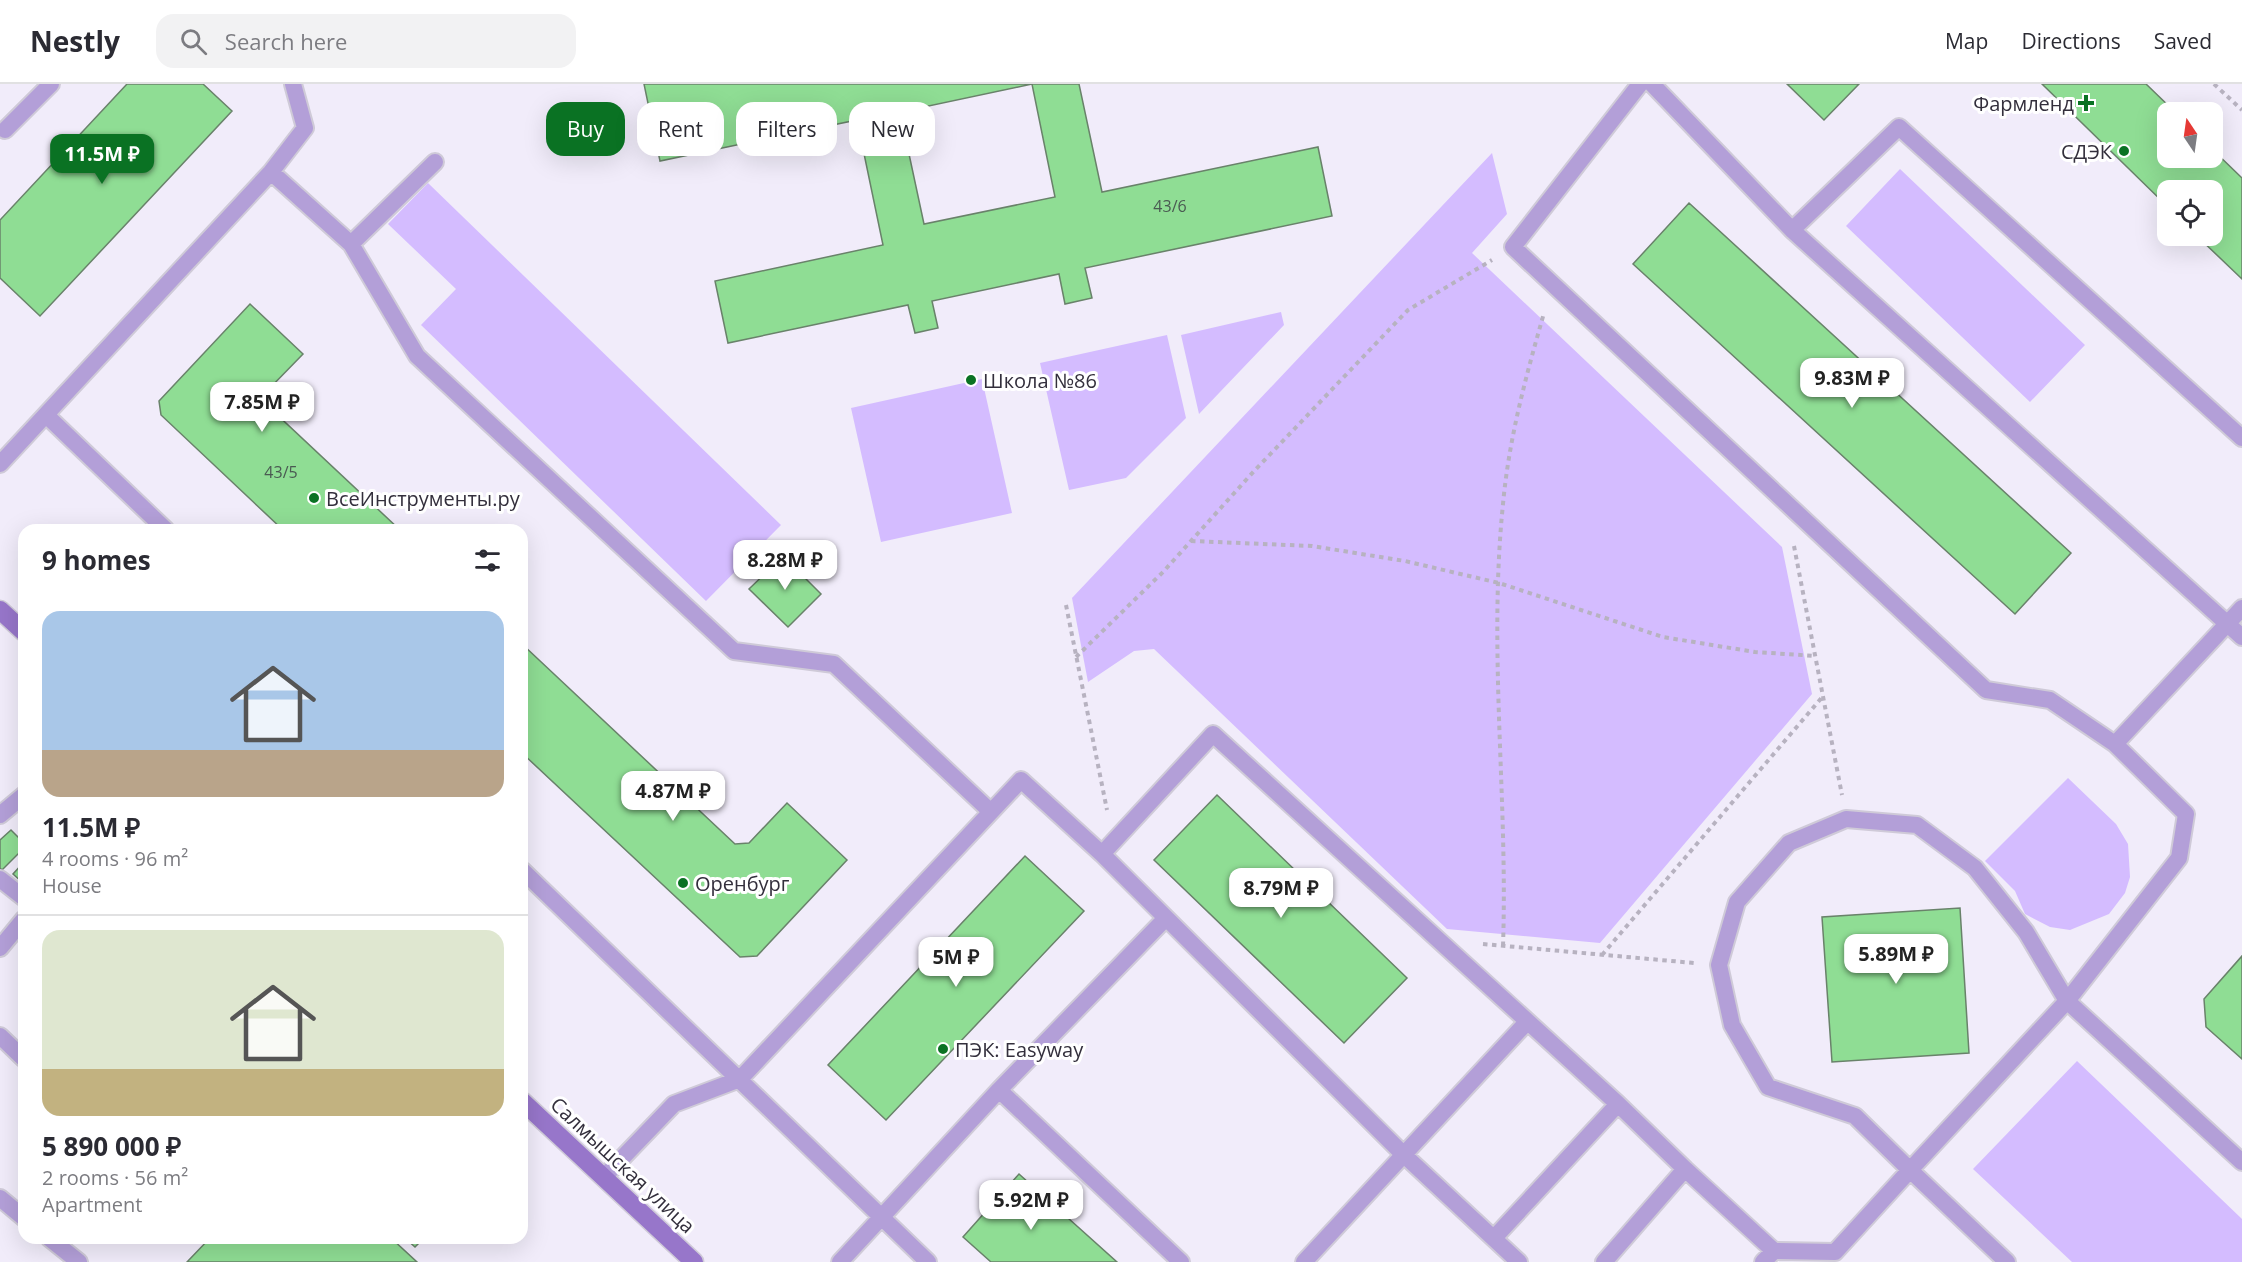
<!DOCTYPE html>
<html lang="en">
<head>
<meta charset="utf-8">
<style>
  body { margin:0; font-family:"Open Sans",sans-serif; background:#f2f2f3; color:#2b2b33; height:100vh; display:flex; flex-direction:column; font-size:22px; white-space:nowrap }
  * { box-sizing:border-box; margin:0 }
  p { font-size:20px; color:#7c7c81 }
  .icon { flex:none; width:33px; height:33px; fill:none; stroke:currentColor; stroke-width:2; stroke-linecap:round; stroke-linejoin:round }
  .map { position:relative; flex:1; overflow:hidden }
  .panel { position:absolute; left:18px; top:440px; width:510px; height:720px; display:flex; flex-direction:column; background:#fff; border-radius:18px; box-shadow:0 6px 24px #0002 }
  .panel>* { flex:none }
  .hud { position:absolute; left:546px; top:18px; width:570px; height:54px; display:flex; gap:12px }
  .needle { width:39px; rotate:347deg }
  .buttons { position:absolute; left:2157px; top:18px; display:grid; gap:12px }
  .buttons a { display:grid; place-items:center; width:66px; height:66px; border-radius:12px; background:#fff; box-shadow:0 6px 24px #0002; font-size:30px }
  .price { position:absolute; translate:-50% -51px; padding:0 14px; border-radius:12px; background:#fff; color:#222; font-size:20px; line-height:39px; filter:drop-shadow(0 2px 3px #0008) }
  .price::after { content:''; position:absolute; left:50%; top:36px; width:18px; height:14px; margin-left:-9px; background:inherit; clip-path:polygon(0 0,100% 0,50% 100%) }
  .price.current { background:#0a7223; color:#fff }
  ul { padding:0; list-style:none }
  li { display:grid; align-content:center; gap:12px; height:318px; padding:0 24px }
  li+li { border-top:2px solid #e1e1e2 }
  li span { display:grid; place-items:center; height:186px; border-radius:18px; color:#555 }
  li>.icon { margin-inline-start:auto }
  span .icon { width:108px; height:108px; fill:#fffc; stroke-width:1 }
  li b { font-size:26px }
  h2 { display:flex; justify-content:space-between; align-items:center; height:72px; padding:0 24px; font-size:26px }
  .tag { padding:0 21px; border-radius:18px; background:#fff; box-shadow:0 6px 24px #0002; font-size:21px; line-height:54px }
  .tag.current { background:#0a7223; color:#fff }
  header { display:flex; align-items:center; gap:36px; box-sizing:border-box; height:84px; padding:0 30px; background:#fff; border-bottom:2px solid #e1e1e2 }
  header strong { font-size:28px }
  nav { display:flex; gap:33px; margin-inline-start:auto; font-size:21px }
  .search { width:420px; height:54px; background:#f2f2f3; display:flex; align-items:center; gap:15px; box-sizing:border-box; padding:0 21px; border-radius:18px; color:#7c7c81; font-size:22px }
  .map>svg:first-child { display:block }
  .green { fill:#d4bcff }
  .building { fill:#8fdd94; stroke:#69826a; stroke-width:1.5; fill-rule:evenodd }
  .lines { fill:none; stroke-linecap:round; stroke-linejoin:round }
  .lane-casing { stroke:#cfcad8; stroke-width:20 }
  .secondary-casing { stroke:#cfcad8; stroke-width:21 }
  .path { stroke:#b7b2c0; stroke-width:4; stroke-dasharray:4.5 4.5; stroke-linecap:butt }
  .lane { stroke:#b39fd8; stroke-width:16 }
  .secondary { stroke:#9776ca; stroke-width:18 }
  .poi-dot { fill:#0a7223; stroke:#fff; stroke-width:2 }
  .labels { text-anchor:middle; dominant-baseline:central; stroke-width:6; stroke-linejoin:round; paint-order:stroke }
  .number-label { font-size:16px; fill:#4a5a52 }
  .poi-label { font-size:20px; fill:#332f3c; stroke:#fff; text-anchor:start }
  .street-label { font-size:20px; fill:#332f3c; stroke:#fff }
</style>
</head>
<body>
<header>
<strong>Nestly</strong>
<div class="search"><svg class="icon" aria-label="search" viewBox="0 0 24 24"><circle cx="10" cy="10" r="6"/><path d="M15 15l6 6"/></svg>Search here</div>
<nav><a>Map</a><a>Directions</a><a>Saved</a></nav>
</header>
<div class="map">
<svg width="2242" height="1178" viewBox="0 0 2242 1178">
  <rect width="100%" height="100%" fill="#f1ecfa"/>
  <path class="green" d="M1492,69L1507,130L1472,169L1782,463L1812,610L1600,859L1447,845L1154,565L1134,567L1088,598L1072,514Z
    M1900,85L2085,261L2030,318L1846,142Z
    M428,99L781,441L706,517L421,241L456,205L388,140Z
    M1281,228L1284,241L1199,330L1181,251Z
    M1167,251L1186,334L1126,394L1069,406L1040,279Z
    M982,295L1012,429L881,458L851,324Z
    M2068,694L2116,740L2128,760L2130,793L2125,809L2109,830L2070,846L2050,843L2025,830L2015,807L1985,777Z
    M2077,977L2242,1135V1178H2072L1973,1085Z"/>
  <path class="building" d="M127,0H203L232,27L40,232L0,194V136Z
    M644,0H1079L1102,108L1318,63L1332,132L1085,184L1092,214L1065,220L1059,190L932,217L938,244L915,249L908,221L728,259L715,197L883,161L857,36L660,77ZM1032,0L1055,113L924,140L900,28Z
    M1787,0H1859L1824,36Z
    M2042,0H2146L2175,28H2168V74H2212V65L2242,94V195L2197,152H2212V106H2168V123Z
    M1689,119L2071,469L2015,530L1633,180Z
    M250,220L303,270L267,307L270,324L400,446H283L161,331L159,317Z
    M783,472L821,510L788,543L749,505Z
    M522,560L735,760L749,759L787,719L847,776L757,872L740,873L522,669Z
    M1217,711L1407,894L1344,959L1154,776Z
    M11,746L24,759V764L2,786L0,784V756Z
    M1025,772L1084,827L886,1036L828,981Z
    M24,778V800L13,790Z
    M1960,824L1969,969L1832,978L1822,833Z
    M2242,872V975L2206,943L2204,915Z
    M1019,1090L1117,1178H991L963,1153Z
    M210,1154H391L417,1178H187Z
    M405,1154H424L415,1163Z"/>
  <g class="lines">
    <defs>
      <path id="lane" d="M1640,0L1513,163L1986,606L2050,616L2115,660L2186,730L2179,774L2067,917L2242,1078
        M1652,0L1792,146L2242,553
        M5,46L51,0
        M271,88L351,160L417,272L734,567L834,580L990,727
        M1792,146L1899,43L2242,354
        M351,160L435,78
        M46,331L166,446
        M0,380L271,88L305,44L293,0
        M2115,660L2242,524
        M0,731L24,711
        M1846,735L1917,741L1975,784L2026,848L2067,917L1910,1086L1855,1032L1768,1003L1732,941L1719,881L1737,818L1789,759Z
        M1102,770L1213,650L1618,1020L1494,1154
        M522,786L928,1178
        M0,795L24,814
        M0,864L24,835
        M0,952L24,975
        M999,1006L1181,1178
        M1618,1020L1685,1085
        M604,1093L674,1020L740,995L1021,696L1102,770L1404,1071L1519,1178
        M0,1114L24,1134
        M49,1154L79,1178
        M840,1178L999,1006L1166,834
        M1304,1178L1527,938
        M1604,1178L1685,1085L1774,1167
        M1763,1178L1774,1167L1835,1168L1910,1086L2007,1178"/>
      <path id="secondary" d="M0,526L24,548
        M522,1017L694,1178"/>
    </defs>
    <use href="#lane" class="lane-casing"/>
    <use href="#secondary" class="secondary-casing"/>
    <path class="path" d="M2214,0L2242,26
      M1191,457L1312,462L1405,477L1499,499L1663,553L1755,568L1816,572
      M1794,462L1842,711
      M1066,521L1107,726
      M1076,573L1163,488L1255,386L1408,226L1492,176
      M1483,860L1694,879
      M1503,862C1508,715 1488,567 1503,420C1509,354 1526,292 1544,229
      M1602,871L1824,611"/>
    <use href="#lane" class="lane"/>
    <use href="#secondary" class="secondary"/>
  </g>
  <g class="poi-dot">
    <path d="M2083 10h6v6h6v6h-6v6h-6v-6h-6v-6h6z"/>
    <circle cx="2124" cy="67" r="6"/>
    <circle cx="971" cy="296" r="6"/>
    <circle cx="314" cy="414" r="6"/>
    <circle cx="683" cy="799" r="6"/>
    <circle cx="943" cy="965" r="6"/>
  </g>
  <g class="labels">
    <g class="number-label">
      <text x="1170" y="122">43/6</text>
      <text x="281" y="388">43/5</text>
    </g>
    <g class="poi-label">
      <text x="2074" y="19" text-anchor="end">Фармленд</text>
      <text x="2112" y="67" text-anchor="end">СДЭК</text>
      <text x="983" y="296">Школа №86</text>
      <text x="326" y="414">ВсеИнструменты.ру</text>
      <text x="695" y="799">Оренбург</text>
      <text x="955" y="965">ПЭК: Easyway</text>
    </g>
    <g class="street-label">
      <text transform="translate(623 1081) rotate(43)">Салмышская улица</text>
    </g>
  </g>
</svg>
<div class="buttons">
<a><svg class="needle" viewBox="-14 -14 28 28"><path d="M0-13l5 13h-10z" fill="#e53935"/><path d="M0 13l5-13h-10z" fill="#7c7c81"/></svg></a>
<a><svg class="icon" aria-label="locate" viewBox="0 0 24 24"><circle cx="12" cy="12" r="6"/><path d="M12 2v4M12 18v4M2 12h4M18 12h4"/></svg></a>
</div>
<b class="price current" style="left:102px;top:101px">11.5M ₽</b>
<b class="price" style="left:1852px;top:325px">9.83M ₽</b>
<b class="price" style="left:262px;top:349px">7.85M ₽</b>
<b class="price" style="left:785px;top:507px">8.28M ₽</b>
<b class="price" style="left:673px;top:738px">4.87M ₽</b>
<b class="price" style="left:1281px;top:835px">8.79M ₽</b>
<b class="price" style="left:1896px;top:901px">5.89M ₽</b>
<b class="price" style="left:956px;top:904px">5M ₽</b>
<b class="price" style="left:1031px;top:1147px">5.92M ₽</b>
<div class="hud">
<a class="tag current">Buy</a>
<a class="tag">Rent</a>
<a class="tag">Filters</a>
<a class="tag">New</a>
</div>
<section class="panel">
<h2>9 homes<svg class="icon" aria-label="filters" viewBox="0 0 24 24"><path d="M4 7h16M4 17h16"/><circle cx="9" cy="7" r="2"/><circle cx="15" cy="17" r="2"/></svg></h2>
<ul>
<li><span style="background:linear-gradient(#a9c7e8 75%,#b9a48a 0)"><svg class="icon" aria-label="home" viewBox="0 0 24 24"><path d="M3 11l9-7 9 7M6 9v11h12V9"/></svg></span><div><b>11.5M ₽</b><p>4 rooms · 96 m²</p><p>House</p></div></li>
<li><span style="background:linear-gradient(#dfe7d0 75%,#c2b280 0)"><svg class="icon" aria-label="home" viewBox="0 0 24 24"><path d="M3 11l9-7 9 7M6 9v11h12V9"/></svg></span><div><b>5 890 000 ₽</b><p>2 rooms · 56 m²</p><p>Apartment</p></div></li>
</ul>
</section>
</div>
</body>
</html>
